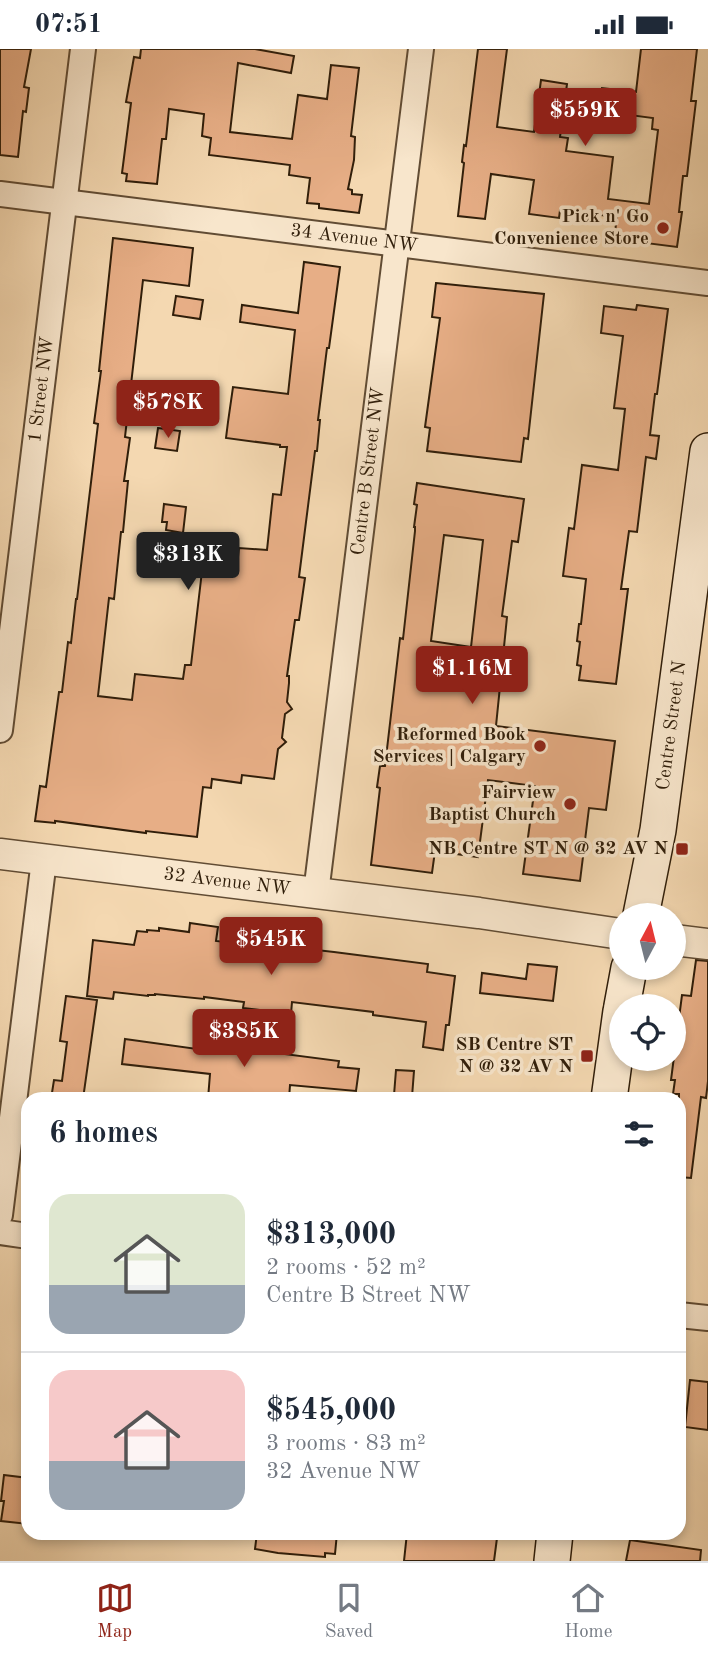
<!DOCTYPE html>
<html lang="en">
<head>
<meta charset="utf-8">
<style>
  body { margin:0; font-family:"Old Standard TT",serif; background:#f2f2f3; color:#1f2937; height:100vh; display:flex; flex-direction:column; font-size:26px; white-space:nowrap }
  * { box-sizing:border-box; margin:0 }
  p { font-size:23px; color:#747a83 }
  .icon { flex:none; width:38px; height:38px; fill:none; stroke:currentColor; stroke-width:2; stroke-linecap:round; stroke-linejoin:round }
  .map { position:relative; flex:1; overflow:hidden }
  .side { position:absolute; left:21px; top:1043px; width:665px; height:448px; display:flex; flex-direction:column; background:#fff; border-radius:21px; box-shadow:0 4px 10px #0003 }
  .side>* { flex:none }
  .needle { width:46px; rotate:7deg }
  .fabs { position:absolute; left:609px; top:854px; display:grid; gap:14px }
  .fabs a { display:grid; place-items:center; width:77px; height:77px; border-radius:50%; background:#fff; box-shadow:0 4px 10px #0003; font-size:35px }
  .price { position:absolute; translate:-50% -60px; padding:0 16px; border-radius:7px; background:#8f2418; color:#fff; font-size:23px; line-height:46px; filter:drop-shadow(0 2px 4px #0008) }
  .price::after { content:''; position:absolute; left:50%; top:42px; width:21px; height:16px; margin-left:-10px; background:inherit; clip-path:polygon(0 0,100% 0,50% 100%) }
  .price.active { background:#222; color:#fff }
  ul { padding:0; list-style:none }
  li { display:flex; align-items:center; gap:21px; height:175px; padding:0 28px }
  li+li { border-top:2px solid #e0e1e3 }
  li span { display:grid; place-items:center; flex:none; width:196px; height:140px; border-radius:21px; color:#555 }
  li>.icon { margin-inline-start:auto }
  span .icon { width:84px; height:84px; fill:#fffc; stroke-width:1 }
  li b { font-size:30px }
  h2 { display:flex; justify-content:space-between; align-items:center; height:84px; padding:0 28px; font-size:30px }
  .status { display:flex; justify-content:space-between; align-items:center; height:49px; padding:0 35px; background:#fff; direction:ltr }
  .status svg { height:19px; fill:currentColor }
  .tab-bar { display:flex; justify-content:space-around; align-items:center; height:98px; border-top:2px solid #e0e1e3; background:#fff; font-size:19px; color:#747a83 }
  .tab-bar a { display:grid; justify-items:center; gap:4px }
  .tab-bar .active { color:#8f2418 }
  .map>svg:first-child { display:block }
  .building { fill:#e7ae86; stroke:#301e0a; stroke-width:2; fill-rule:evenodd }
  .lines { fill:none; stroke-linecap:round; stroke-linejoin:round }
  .minor-casing { stroke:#614c34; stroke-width:28 }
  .tertiary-casing { stroke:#614c34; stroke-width:33 }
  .secondary-casing { stroke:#301e0a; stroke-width:38 }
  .minor { stroke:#f8e6cc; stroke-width:24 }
  .tertiary { stroke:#f8e6cc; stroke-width:30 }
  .secondary { stroke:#f8e6cc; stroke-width:35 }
  .poi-dot { fill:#8f2418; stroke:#f8e6cc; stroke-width:2.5 }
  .labels { text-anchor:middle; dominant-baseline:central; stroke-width:7; stroke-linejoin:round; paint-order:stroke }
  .poi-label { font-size:19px; font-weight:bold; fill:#301e0a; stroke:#f8e6cc; text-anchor:end }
  .street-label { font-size:19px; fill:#301e0a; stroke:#f8e6cc }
</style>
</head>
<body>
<div class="status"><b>07:51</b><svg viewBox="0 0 49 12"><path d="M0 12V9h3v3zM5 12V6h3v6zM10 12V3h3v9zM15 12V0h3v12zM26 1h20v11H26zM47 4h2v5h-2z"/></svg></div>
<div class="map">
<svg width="708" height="1512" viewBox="0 0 708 1512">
  <rect width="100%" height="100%" fill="#f4d8b1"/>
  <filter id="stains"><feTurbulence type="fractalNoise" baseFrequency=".00286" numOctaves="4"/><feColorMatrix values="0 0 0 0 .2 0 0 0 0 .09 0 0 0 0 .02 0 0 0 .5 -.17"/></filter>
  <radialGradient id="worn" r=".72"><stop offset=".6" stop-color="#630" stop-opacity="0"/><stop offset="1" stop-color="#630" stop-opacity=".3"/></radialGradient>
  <path class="building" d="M0,0H31L24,38L29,39L26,63L23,62L18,108L0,106Z
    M141,0H255L294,7L291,24L238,14L230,83L292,90L298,46L327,50L331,16L359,19L351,87L355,88L354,111L348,140L352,141V145L362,146L359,164L319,159V155L307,154L310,129L289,126L290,116L209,106L211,89L202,87L204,65L169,60L166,90H162L157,135L126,132L127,125L122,124L131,54L126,53L134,8L140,9Z
    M478,0H507L497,78L534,83L541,31L567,35L560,88L568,89L566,102L613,108L608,150L649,155L658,81L652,80L653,69L599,62L602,39L636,43L641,0H697L691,52H696L687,127H683L679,163H682L677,198L614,190L617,168L560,161L559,169L529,165L534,131L491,125L485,170L458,167L464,114L462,113L464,96L466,97Z
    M113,189L193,199L189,237L143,231L125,388L130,389L124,432H128L123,483H121L114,550L109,549L98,647L132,651L135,625L183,630L185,616H191L202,522L236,526L239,499L267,501L273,445L281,446L287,398H280V396L226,389L228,373L233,338L288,345L295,281L240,273L242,256L298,264L304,213L340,218L329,299H327L318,371H320L317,402H315L299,528L305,529L299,571H295L287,627H289V634L287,653L292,660L285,665L282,689L286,693L278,700L274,730L242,726L241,734L212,730L211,739L203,738L197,788L146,782V784L55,772V774L35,772L40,737L46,738L59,643H62L68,593L71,594L76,550H77L98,375L94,374L101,322H99Z
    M436,234L544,245L528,390L524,389L521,413L427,402L430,379L425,378L440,269L432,268Z
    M176,247L203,251L200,270L173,266Z
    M637,256L668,260L657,345H655L650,386L659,387L656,410L646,408L637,483L629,482L621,540H628L616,635L579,631L581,617L577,616L580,593L577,592L579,575H581L586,530L563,527L569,479L574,480L582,416L618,421L625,360L614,359L623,287L601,284L604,257L636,261Z
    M158,379L180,382L177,402L155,399Z
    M417,434L524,450L518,493L512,492L502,567L507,568L496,677L615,692L606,761L589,759L580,832L523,825L535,737L488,731L478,808L435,802L432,824L371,816L380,739L377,738L380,717H385L400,589L403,590L415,482V478H414L417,456L414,455ZM444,486L483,491L471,598L431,592Z
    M164,455L186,458L183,484L166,481L167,473H162Z
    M190,874L218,878L216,892L308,903V900L334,903L428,915L427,923L455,927L449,976H446L443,1001L423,998L426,973L373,966V963L292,953L291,965L243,959L244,953L204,948V950L155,945V946H148V947L114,943L113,950L87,947L93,891L134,896L137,882L147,883V881L159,882V879L189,883Z
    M696,911L708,912V1032L706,1049L701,1048L691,1129L679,1128V1045H673L675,1031H671L682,946L691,947Z
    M528,915L557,918L553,952L480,944L482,924L526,930Z
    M66,947L97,951L83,1050H51L54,1031L62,1032L67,993L60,992Z
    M125,990L211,1002L212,998L238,1001L239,994L285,1000L284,1005L339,1012L338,1018L359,1020L356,1042L290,1036L289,1050H208L210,1025L122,1015Z
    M396,1021L414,1022L412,1048L394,1046Z
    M690,1331L708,1333V1381L685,1378Z
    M4,1426L28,1429V1475L1,1472L4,1452H1Z
    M257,1484H337L335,1505L325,1504V1508L278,1504L255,1500Z
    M407,1484H439L477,1489V1486L497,1489L494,1512H404Z
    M630,1491L701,1501L700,1512H626Z"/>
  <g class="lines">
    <defs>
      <g id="minor">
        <path id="s1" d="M0,145L708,234"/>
        <path id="s2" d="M0,681L83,0"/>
        <path id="s3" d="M316,844L421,0"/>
        <path d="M0,1166L44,811"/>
        <path d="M0,1183L28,1187"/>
        <path d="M679,1266L708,1269"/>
      </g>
      <g id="tertiary">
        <path id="s4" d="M0,805L479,864L621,885"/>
        <path d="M674,891L708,895"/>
      </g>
      <g id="secondary">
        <path id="s5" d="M641,866L658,781L708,402"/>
        <path d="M622,957L629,919"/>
        <path d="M609,1050L621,962"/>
        <path d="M552,1512L555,1484"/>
      </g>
    </defs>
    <use href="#minor" class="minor-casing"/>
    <use href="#tertiary" class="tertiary-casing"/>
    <use href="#secondary" class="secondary-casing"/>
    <use href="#minor" class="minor"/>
    <use href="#tertiary" class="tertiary"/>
    <use href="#secondary" class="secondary"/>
  </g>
  <g class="poi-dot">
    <circle cx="663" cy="179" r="7"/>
    <circle cx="540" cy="697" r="7"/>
    <circle cx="570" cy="755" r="7"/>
    <rect x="675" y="793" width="14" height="14" rx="3.5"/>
    <rect x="580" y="1000" width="14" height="14" rx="3.5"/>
  </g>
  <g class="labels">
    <g class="poi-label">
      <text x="649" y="168">Pick n' Go<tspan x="649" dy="22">Convenience Store</tspan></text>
      <text x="526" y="686">Reformed Book<tspan x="526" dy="22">Services | Calgary</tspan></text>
      <text x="556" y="744">Fairview<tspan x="556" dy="22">Baptist Church</tspan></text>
      <text x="668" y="800">NB Centre ST N @ 32 AV N</text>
      <text x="573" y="996">SB Centre ST<tspan x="573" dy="22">N @ 32 AV N</tspan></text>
    </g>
    <g class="street-label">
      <text stroke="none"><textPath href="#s1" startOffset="357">34 Avenue NW</textPath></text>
      <text stroke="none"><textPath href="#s2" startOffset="343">1 Street NW</textPath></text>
      <text stroke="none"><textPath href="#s3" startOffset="425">Centre B Street NW</textPath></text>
      <text stroke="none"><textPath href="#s5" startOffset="192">Centre Street N</textPath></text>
      <text stroke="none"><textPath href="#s4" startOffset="229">32 Avenue NW</textPath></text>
    </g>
  </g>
  <rect width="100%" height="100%" filter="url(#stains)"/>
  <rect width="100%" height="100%" fill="url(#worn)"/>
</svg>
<div class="fabs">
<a><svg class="needle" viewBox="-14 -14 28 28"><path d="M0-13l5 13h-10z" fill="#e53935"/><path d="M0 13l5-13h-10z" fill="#747a83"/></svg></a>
<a><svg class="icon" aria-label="locate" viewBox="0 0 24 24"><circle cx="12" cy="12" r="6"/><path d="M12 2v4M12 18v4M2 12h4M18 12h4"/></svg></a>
</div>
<b class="price" style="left:585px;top:99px">$559K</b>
<b class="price" style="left:168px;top:391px">$578K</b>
<b class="price active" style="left:188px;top:543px">$313K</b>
<b class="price" style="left:472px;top:657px">$1.16M</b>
<b class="price" style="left:271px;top:928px">$545K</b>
<b class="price" style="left:244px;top:1020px">$385K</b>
<section class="side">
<h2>6 homes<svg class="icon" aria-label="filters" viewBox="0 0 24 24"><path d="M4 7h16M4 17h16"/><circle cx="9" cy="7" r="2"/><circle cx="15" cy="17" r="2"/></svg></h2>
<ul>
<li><span style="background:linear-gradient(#dfe7d0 65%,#9aa5b1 0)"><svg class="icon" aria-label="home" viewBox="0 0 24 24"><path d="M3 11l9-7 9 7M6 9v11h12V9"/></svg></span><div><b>$313,000</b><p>2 rooms · 52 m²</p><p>Centre B Street NW</p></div></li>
<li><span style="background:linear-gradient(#f6c9c9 65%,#9aa5b1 0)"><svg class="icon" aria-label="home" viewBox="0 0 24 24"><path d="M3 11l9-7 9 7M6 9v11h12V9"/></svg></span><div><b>$545,000</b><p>3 rooms · 83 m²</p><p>32 Avenue NW</p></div></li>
</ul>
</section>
</div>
<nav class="tab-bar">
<a class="active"><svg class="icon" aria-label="map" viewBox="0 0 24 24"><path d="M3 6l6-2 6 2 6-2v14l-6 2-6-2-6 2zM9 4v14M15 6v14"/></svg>Map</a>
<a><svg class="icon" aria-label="saved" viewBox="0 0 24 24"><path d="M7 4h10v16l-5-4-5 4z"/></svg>Saved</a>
<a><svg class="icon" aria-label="home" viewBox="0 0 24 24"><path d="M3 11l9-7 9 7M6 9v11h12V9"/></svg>Home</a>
</nav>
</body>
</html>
